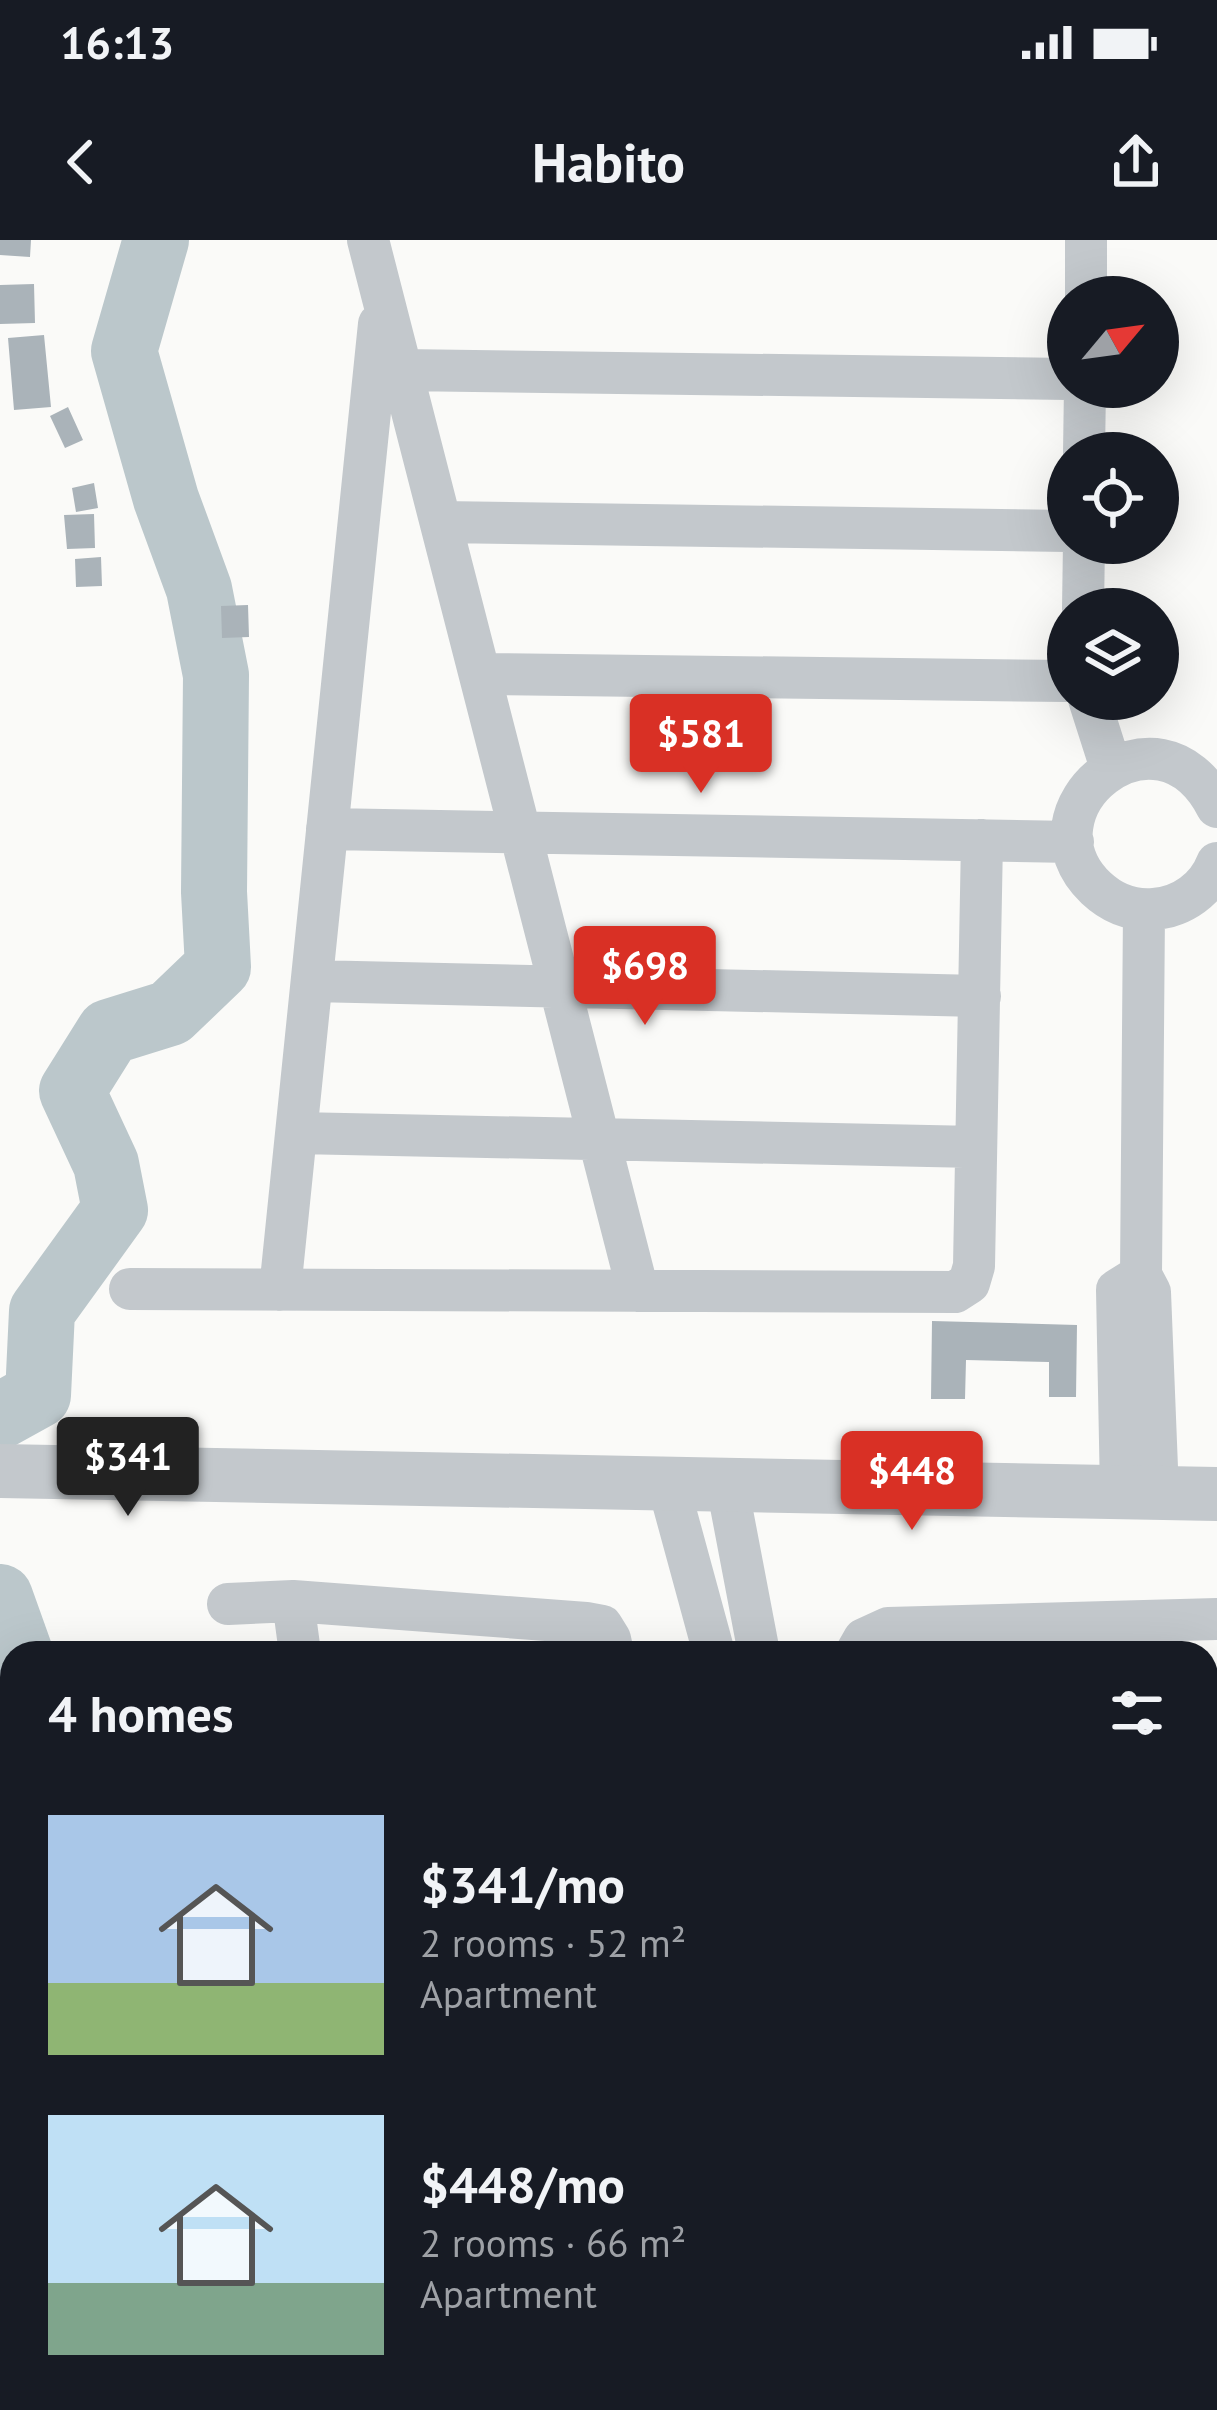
<!DOCTYPE html>
<html lang="en">
<head>
<meta charset="utf-8">
<style>
  body { margin:0; font-family:"PT Sans",sans-serif; background:#242831; color:#f1f3f6; height:100vh; display:flex; flex-direction:column; font-size:45px; white-space:nowrap }
  * { box-sizing:border-box; margin:0 }
  p { font-size:39px; color:#9ea1a6 }
  .icon { flex:none; width:66px; height:66px; fill:none; stroke:currentColor; stroke-width:2; stroke-linecap:round; stroke-linejoin:round }
  .map { position:relative; flex:1; overflow:hidden }
  .details { position:absolute; left:0px; top:1401px; width:1218px; height:771px; display:flex; flex-direction:column; background:#171b24; border-radius:36px 36px 0 0; box-shadow:0 12px 48px #0002 }
  .details>* { flex:none }
  .needle { width:78px; rotate:61deg }
  .controls { position:absolute; left:1047px; top:36px; display:grid; gap:24px }
  .controls a { display:grid; place-items:center; width:132px; height:132px; border-radius:50%; background:#171b24; box-shadow:0 12px 48px #0002; font-size:60px }
  .price { position:absolute; translate:-50% -102px; padding:0 27px; border-radius:12px; background:#d93025; color:#fff; font-size:39px; line-height:78px; filter:drop-shadow(0 3px 6px #0008) }
  .price::after { content:''; position:absolute; left:50%; top:72px; width:36px; height:27px; margin-left:-18px; background:inherit; clip-path:polygon(0 0,100% 0,50% 100%) }
  .price.selected { background:#222; color:#fff }
  ul { padding:0; list-style:none }
  li { display:flex; align-items:center; gap:36px; height:300px; padding:0 48px }
  li span { display:grid; place-items:center; flex:none; width:336px; height:240px; border-radius:0px; color:#555 }
  li>.icon { margin-inline-start:auto }
  span .icon { width:144px; height:144px; fill:#fffc; stroke-width:1 }
  li b { font-size:51px }
  h2 { display:flex; justify-content:space-between; align-items:center; height:144px; padding:0 48px; font-size:51px }
  .status { display:flex; justify-content:space-between; align-items:center; height:84px; padding:0 60px; background:#171b24; direction:ltr }
  .status svg { height:33px; fill:currentColor }
  header { display:flex; justify-content:space-between; align-items:center; height:156px; padding:0 48px; background:#171b24; font-size:54px; font-weight:700 }
  .map>svg:first-child { display:block }
  .lines { fill:none; stroke-linecap:round; stroke-linejoin:round }
  .river { stroke:#bbc7cb; stroke-width:66 }
  .building { fill:#aab3b9 }
  .minor { stroke:#c3c8cc; stroke-width:42 }
  .tertiary { stroke:#c3c8cc; stroke-width:54 }
</style>
</head>
<body>
<div class="status"><b>16:13</b><svg viewBox="0 0 49 12"><path d="M0 12V9h3v3zM5 12V6h3v6zM10 12V3h3v9zM15 12V0h3v12zM26 1h20v11H26zM47 4h2v5h-2z"/></svg></div>
<header><svg class="icon" aria-label="back" viewBox="0 0 24 24"><path d="M15 5l-7 7 7 7"/></svg>Habito<svg class="icon" aria-label="share" viewBox="0 0 24 24"><path d="M12 15V3M7 8l5-5 5 5M5 13v7h14v-7"/></svg></header>
<div class="map">
<svg width="1217" height="2170" viewBox="0 0 1217 2170">
  <rect width="100%" height="100%" fill="#fafaf8"/>
  <g class="lines">
    <path class="river" d="M0,1176L38,1155L42,1071L115,970L106,924L72,851L109,792L170,773L218,727L214,652L216,435L199,349L166,259L124,111L156,0
      M0,1357L20,1413
      M176,2170V2160"/>
  </g>
  <path class="building" d="M0,0H31L30,17L0,15Z
    M34,44L35,83L0,84V45Z
    M44,95L51,167L14,170L8,98Z
    M68,167L83,200L65,208L50,176Z
    M94,243L98,268L76,272L72,248Z
    M94,274L95,308L67,309L64,275Z
    M101,317L102,346L76,347L75,319Z
    M248,365L249,397L222,398L221,366Z
    M932,1081L1077,1085L1076,1157H1049V1122L966,1120L965,1159H931Z"/>
  <g class="lines">
    <path class="minor" d="M368,0L638,1051
      M1086,57V0
      M402,130L1068,139
      M1084,213L1085,147
      M441,282L1068,291
      M1083,369L1084,303
      M480,434L1068,441
      M1089,459L1111,528
      M1217,567C1157,451 1015,571 1096,648C1112,663 1132,671 1154,669C1182,667 1207,649 1217,623
      M327,589L1073,602
      M1144,670L1141,1035L1150,1052L1158,1253
      M312,741L980,756
      M297,893L976,907
      M130,1049L955,1052L969,1043L974,1026L982,600
      M280,1050L379,84
      M668,1244L714,1413
      M727,1245L759,1413
      M1121,1252L1117,1050L1141,1035
      M293,1361L300,1413
      M228,1364L293,1361L586,1383L602,1386L610,1399L613,1413
      M856,1413L864,1399L888,1388L1217,1379
      M1206,1526L1217,1527
      M1206,1677L1217,1678
      M1206,1828H1217
      M1206,1985H1217
      M1206,2135L1217,2133
      M897,2160L903,2170
      M292,2170V2160
      M448,2170V2160
      M613,2170V2160
      M993,2170L999,2160"/>
    <path class="tertiary" d="M0,1231L1217,1254"/>
  </g>
</svg>
<div class="controls">
<a><svg class="needle" viewBox="-14 -14 28 28"><path d="M0-13l5 13h-10z" fill="#e53935"/><path d="M0 13l5-13h-10z" fill="#9ea1a6"/></svg></a>
<a><svg class="icon" aria-label="locate" viewBox="0 0 24 24"><circle cx="12" cy="12" r="6"/><path d="M12 2v4M12 18v4M2 12h4M18 12h4"/></svg></a>
<a><svg class="icon" aria-label="layers" viewBox="0 0 24 24"><path d="M12 4l9 5-9 5-9-5zM3 14l9 5 9-5"/></svg></a>
</div>
<b class="price" style="left:701px;top:556px">$581</b>
<b class="price" style="left:645px;top:788px">$698</b>
<b class="price selected" style="left:128px;top:1279px">$341</b>
<b class="price" style="left:912px;top:1293px">$448</b>
<section class="details">
<h2>4 homes<svg class="icon" aria-label="filters" viewBox="0 0 24 24"><path d="M4 7h16M4 17h16"/><circle cx="9" cy="7" r="2"/><circle cx="15" cy="17" r="2"/></svg></h2>
<ul>
<li><span style="background:linear-gradient(#a9c7e8 70%,#8fb573 0)"><svg class="icon" aria-label="home" viewBox="0 0 24 24"><path d="M3 11l9-7 9 7M6 9v11h12V9"/></svg></span><div><b>$341/mo</b><p>2 rooms · 52 m²</p><p>Apartment</p></div></li>
<li><span style="background:linear-gradient(#bfe0f5 70%,#7fa58c 0)"><svg class="icon" aria-label="home" viewBox="0 0 24 24"><path d="M3 11l9-7 9 7M6 9v11h12V9"/></svg></span><div><b>$448/mo</b><p>2 rooms · 66 m²</p><p>Apartment</p></div></li>
</ul>
</section>
</div>
</body>
</html>
